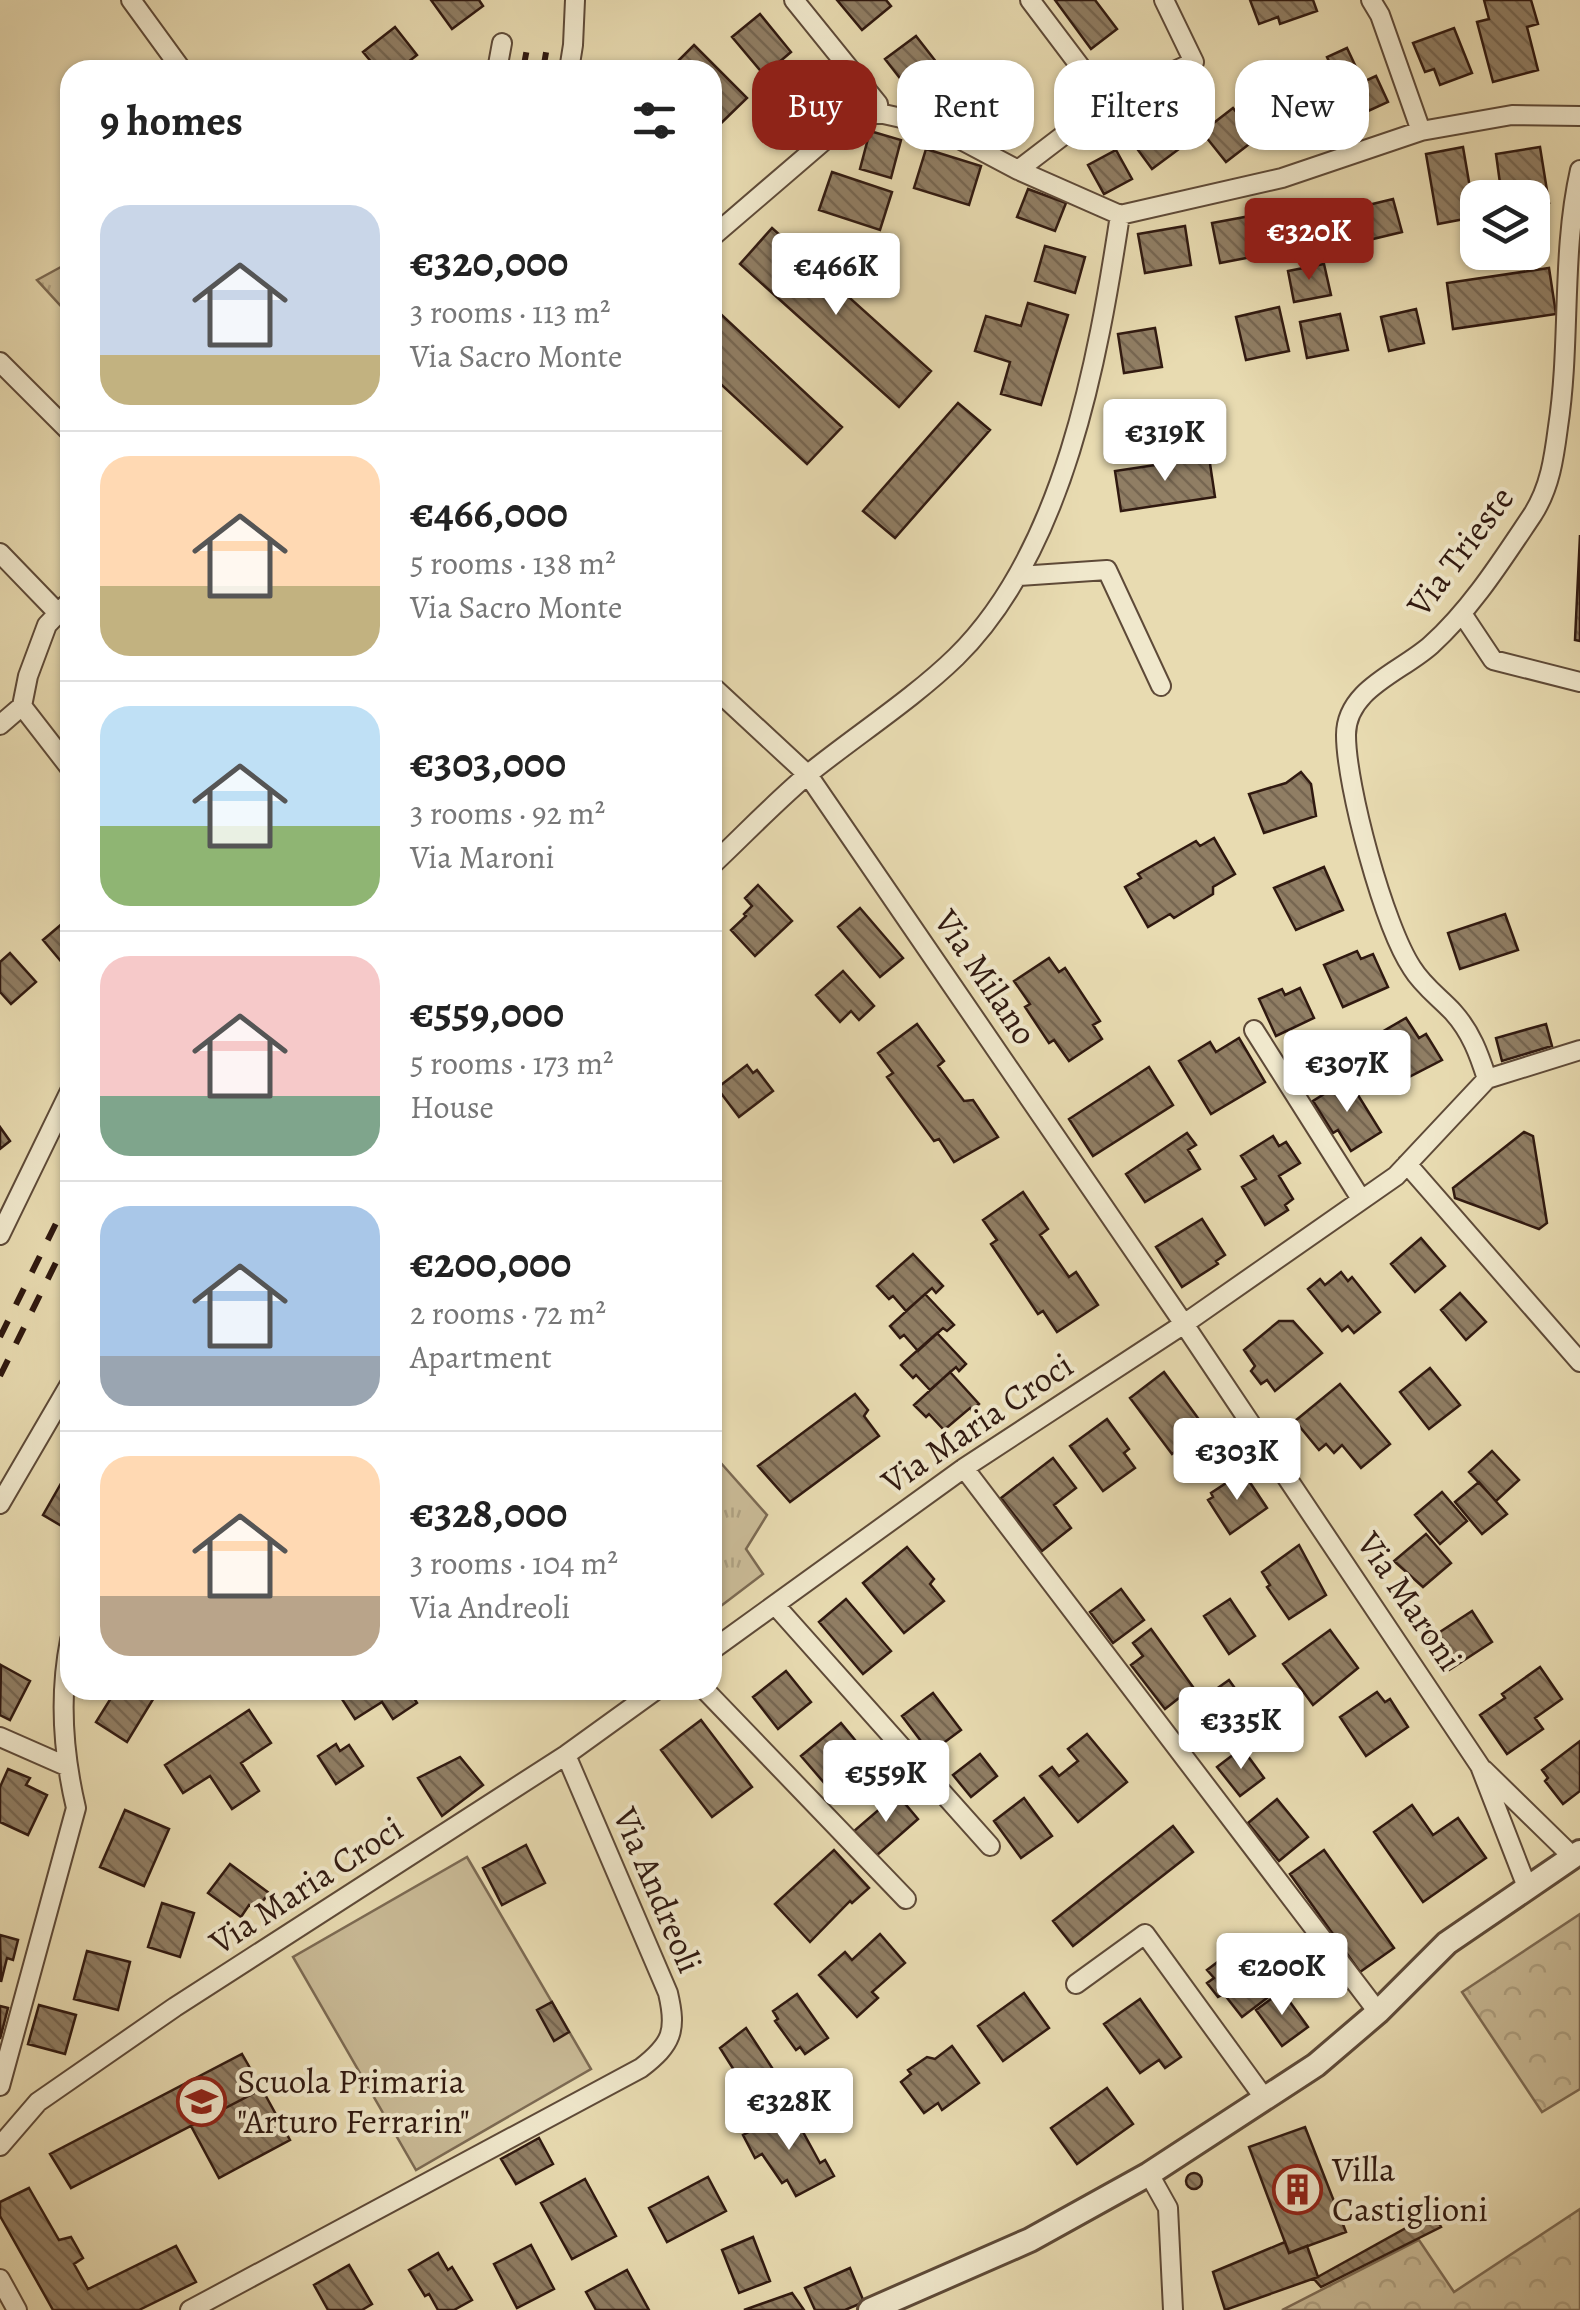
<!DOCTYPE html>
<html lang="en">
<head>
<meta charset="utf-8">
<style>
  body { margin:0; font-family:Alegreya,serif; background:#f2f2f2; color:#222; height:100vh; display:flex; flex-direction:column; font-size:38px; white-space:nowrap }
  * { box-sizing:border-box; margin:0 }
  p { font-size:32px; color:#767676 }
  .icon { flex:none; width:55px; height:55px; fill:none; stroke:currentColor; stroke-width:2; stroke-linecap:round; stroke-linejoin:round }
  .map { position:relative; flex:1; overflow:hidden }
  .details { position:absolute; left:60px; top:60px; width:662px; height:1640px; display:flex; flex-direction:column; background:#fff; border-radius:30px; box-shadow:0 2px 8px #0004 }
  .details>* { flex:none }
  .top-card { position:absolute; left:752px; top:60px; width:678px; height:90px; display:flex; gap:20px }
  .controls { position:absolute; left:1460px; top:180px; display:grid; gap:20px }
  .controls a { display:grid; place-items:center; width:90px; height:90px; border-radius:20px; background:#fff; box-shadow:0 2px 8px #0004; font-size:50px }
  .price { position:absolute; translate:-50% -85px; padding:0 22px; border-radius:10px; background:#fff; color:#222; font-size:32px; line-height:65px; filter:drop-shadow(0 2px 5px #0008) }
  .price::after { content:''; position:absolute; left:50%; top:60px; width:30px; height:22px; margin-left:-15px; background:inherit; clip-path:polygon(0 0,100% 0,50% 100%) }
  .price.current { background:#8f2418; color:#fff }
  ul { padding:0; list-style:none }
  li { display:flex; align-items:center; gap:30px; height:250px; padding:0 40px }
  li+li { border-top:2px solid #e0e0e0 }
  li span { display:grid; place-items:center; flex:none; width:280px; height:200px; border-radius:30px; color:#555 }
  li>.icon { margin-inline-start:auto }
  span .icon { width:120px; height:120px; fill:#fffc; stroke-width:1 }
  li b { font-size:42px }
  h2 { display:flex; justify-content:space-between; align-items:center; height:120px; padding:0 40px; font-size:42px }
  .tag { padding:0 35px; border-radius:30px; background:#fff; box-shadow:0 2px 8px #0004; font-size:35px; line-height:90px }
  .tag.current { background:#8f2418; color:#fff }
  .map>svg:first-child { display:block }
  .grass { fill:url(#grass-tufts); stroke:#7c6a53; stroke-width:2.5 }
  .forest { fill:url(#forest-crowns); stroke:#7c6a53; stroke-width:2.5 }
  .green { fill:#c9ba96; stroke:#7c6a53; stroke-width:2.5 }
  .building { fill:url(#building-back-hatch); stroke:#301910; stroke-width:2.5 }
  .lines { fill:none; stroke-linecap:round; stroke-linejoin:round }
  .minor-casing { stroke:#5e4a38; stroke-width:22 }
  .tertiary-casing { stroke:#5e4a38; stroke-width:28 }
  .minor { stroke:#f0e8cc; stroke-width:18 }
  .tertiary { stroke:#f0e8cc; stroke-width:22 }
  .rail { stroke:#301910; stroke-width:6; stroke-dasharray:18 18; stroke-linecap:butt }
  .labels { text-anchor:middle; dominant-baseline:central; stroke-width:8; stroke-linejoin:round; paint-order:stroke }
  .street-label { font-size:35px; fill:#301910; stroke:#f0e8cc }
  .poi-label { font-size:35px; fill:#301910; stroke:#f0e8cc; text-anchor:start }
</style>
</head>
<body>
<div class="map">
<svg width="1580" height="2310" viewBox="0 0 1580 2310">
  <defs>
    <pattern id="grass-tufts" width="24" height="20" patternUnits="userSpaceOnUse" patternTransform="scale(2.5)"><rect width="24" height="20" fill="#c9ba96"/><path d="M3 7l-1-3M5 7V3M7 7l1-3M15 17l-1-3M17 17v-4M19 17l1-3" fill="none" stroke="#ad9f80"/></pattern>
    <pattern id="forest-crowns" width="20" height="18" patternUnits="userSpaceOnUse" patternTransform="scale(2.5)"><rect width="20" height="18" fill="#c9ba96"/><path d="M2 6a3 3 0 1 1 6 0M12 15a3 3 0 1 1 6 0" fill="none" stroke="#ad9f80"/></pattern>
    <pattern id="building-back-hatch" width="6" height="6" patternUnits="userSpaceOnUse" patternTransform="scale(2.5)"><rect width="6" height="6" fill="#907e64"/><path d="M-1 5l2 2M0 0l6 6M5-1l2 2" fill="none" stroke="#766651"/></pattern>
  </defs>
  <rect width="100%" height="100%" fill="#e8dbb1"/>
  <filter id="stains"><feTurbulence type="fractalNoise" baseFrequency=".002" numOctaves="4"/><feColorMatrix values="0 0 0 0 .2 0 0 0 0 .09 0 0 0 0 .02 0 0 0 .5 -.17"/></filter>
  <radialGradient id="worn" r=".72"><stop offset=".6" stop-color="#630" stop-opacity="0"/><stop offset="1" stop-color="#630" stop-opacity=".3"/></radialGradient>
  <path class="grass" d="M70,262V316L37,280Z
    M712,1453L767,1515L746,1549L763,1574L713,1612Z"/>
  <path class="forest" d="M1580,1914V2089L1542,2112L1462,1992Z
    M1580,2209V2310H1282L1419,2240L1454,2292Z"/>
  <path class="green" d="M467,1857L591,2069L416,2170L293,1957Z"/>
  <path class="building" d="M431,0H479L483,6L452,29Z
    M837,0H886L891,6L862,30Z
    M1055,0H1095L1117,29L1091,49Z
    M1250,0H1313L1317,11L1280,24L1278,17L1259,24Z
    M1484,0H1531L1538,24L1527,27L1538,70L1493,82L1477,22L1489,19Z
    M760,14L791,52L764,75L732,37Z
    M395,27L417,55L398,70H378L363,52Z
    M1454,28L1472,73L1440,85L1434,69L1425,72L1413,43Z
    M916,36L944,72L913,95L885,59Z
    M694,45L747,98L712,132V70H669Z
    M1347,48L1363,82L1376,76L1388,102L1355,117L1327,57Z
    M1270,68L1280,93L1253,104L1243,79Z
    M1320,103L1331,136L1297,148L1286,115Z
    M1233,108L1257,138L1226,162L1202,132Z
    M1161,116L1183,146L1152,169L1130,139Z
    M870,131L901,140L891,178L860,169Z
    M1463,147L1475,217L1438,224L1426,154Z
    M1540,147L1549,203L1532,206V198H1502L1496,154Z
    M926,149L981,166L969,205L914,188Z
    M1116,150L1132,179L1104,194L1088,165Z
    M832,172L892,192L880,230L819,210Z
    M1028,189L1066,203L1055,231L1017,217Z
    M1393,199L1402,232L1369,240L1360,207Z
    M1312,200L1316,222L1333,219L1338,244L1319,247L1316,233L1284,240L1278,207Z
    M1250,216L1257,256L1220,263L1212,223Z
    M1185,226L1191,265L1145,273L1138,234Z
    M772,228L931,371L899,407L740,264Z
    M1045,246L1085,257L1075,293L1035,281Z
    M1324,264L1331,295L1294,302L1288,271Z
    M1549,268L1556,314L1453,329L1447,283Z
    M1028,303L1068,315L1041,405L1001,394L1010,362L975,351L986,316L1021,326Z
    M712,306L842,427L807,464L712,376Z
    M1279,307L1289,351L1246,360L1236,317Z
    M1416,309L1424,343L1389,351L1381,317Z
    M1340,314L1348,350L1307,358L1300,322Z
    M1155,328L1162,367L1124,373L1118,334Z
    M958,403L990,430L895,538L863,511Z
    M1209,457L1215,497L1121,511L1115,471Z
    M1580,535V641L1575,640Z
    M1301,772L1311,784L1316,816L1264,833L1249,794L1286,783Z
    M1214,838L1235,874L1213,887V894L1174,918L1170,914L1148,927L1125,887L1141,878L1138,874L1196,841L1200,846Z
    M1324,867L1343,910L1296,930L1274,888Z
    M758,885L792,921L755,956L731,930L746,916L744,914L752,906L745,898Z
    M860,908L903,958L880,977L838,927Z
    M1505,914L1518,950L1460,969L1448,933Z
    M70,917V970L69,971L43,940Z
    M1357,951L1361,959L1373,954L1388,987L1343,1007L1324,965Z
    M10,953L36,982L11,1004L0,992V962Z
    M1049,958L1059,972L1065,968L1100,1021L1093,1025L1102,1039L1069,1061L1054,1040L1049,1043L1025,1007L1030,1004L1014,981Z
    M843,971L874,1006L859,1020L851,1011L840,1022L816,995Z
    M1300,988L1314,1018L1276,1036L1259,999L1282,989L1285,995Z
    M1406,1018L1419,1038L1426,1034L1442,1060L1403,1080L1396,1069L1391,1072L1383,1058L1387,1056L1375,1036Z
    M917,1024L944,1061L938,1066L964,1101L973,1100L998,1137L954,1162L939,1139L934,1141L887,1077L893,1073L878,1053Z
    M1546,1024L1552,1046L1502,1061L1496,1038Z
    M1239,1038L1265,1082L1211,1114L1179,1061L1210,1042L1216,1052Z
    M747,1065L753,1073L757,1070L773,1091L739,1117L717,1088Z
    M1149,1067L1173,1105L1093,1156L1069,1119Z
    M1348,1079L1381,1132L1351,1151L1338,1130L1333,1133L1313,1101Z
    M0,1127L10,1141L0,1149Z
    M1524,1132L1533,1136L1547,1223L1539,1229L1455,1198L1453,1188Z
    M1187,1133L1196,1145L1188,1150L1200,1169L1145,1202L1126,1174Z
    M1273,1136L1279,1146L1286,1142L1300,1163L1279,1176L1293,1199L1285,1205L1288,1210L1265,1225L1242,1187L1256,1179L1241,1156Z
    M1023,1192L1048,1229L1040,1235L1069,1277L1076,1272L1098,1305L1057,1332L1043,1311L1038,1314L991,1244L997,1240L983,1220Z
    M1202,1219L1225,1255L1216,1261L1218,1264L1182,1287L1156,1247Z
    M1421,1238L1445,1266L1415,1292L1391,1264Z
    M913,1254L943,1286L936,1293L932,1288L906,1311L893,1296L889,1299L877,1286Z
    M1341,1272L1348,1281L1352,1277L1380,1312L1354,1333L1348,1326L1342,1331L1308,1289L1320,1279L1325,1285Z
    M1460,1293L1486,1322L1466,1340L1441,1310Z
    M925,1294L954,1325L947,1331L943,1328L918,1351L904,1335L900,1338L890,1326Z
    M1279,1321H1293L1322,1353L1275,1391L1267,1380L1261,1384L1251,1371L1255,1366L1244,1350Z
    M937,1333L966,1364L959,1371L956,1367L930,1390L916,1375L913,1378L901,1365Z
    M1430,1368L1460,1405L1429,1429L1400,1392Z
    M950,1372L979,1404L972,1411L970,1408L944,1430L929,1414L926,1417L914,1405Z
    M1164,1372L1206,1429L1172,1454L1130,1398Z
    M1340,1384L1390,1444L1361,1468L1342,1445L1334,1453L1326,1444L1319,1450L1295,1421Z
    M855,1394L868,1410L864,1416L879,1436L790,1502L758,1466Z
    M1107,1419L1129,1449L1124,1453L1135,1468L1103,1491L1070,1446Z
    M1492,1451L1519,1480L1496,1501L1469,1472Z
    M1053,1458L1076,1488L1054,1505L1071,1528L1042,1551L1001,1498Z
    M1243,1472L1267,1508L1230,1534L1208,1500L1213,1497L1211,1493Z
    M63,1480L70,1484V1531L43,1515Z
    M1479,1482L1507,1514L1482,1534L1455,1502Z
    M1442,1492L1467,1521L1440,1544L1415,1515Z
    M1426,1534L1451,1563L1423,1587L1394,1561Z
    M1299,1545L1326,1595L1289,1619L1267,1587L1270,1585L1262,1572Z
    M907,1547L934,1579L930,1584L944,1601L904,1633L863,1583Z
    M1121,1589L1144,1620L1113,1643L1090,1612Z
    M846,1599L891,1651L863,1674L819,1622Z
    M1230,1599L1255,1636L1229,1654L1204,1616Z
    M1472,1611L1492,1642L1449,1670L1429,1639Z
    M1151,1629L1193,1687L1165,1709L1131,1665L1143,1656L1133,1643Z
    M1330,1630L1358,1668L1313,1705L1283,1664Z
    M1,1665L30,1681L10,1720L0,1715Z
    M1540,1667L1562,1699L1535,1718L1543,1729L1507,1754L1480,1715L1505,1698L1502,1694Z
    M786,1671L811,1702L778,1729L753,1697Z
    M1229,1680L1252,1712L1218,1736L1195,1704Z
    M116,1690H170L166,1696L158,1691L127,1742L96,1722Z
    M336,1690H409L417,1703L393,1719L382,1702L355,1719Z
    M1377,1692L1385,1702L1390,1699L1408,1727L1366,1756L1340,1717Z
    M933,1693L961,1730L930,1753L902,1716Z
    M249,1710L271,1743L241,1763L259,1791L232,1809L210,1776L183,1793L165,1765Z
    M701,1720L752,1787L712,1817L661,1750Z
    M841,1723L865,1752L826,1785L801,1756Z
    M1087,1734L1127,1782L1078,1822L1040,1776L1052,1767L1059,1776L1078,1761L1068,1749Z
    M1580,1741V1791L1563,1804L1545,1781L1548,1778L1542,1770Z
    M336,1744L340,1751L349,1745L363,1766L336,1784L318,1756Z
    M1242,1748L1264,1778L1240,1796L1217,1767Z
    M980,1754L997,1776L971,1797L953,1775Z
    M460,1757L483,1785L442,1816L418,1778Z
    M8,1769L30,1778L26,1785L47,1795L28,1835L0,1822V1787Z
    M897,1794L918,1819L876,1856L854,1831Z
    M1024,1798L1052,1836L1021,1858L994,1821Z
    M1277,1799L1308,1837L1279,1861L1248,1823Z
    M1412,1805L1433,1835L1458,1818L1486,1858L1423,1902L1374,1832Z
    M125,1810L169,1829L144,1886L100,1867Z
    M1173,1826L1193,1852L1073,1946L1053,1921Z
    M526,1845L545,1883L502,1905L483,1868Z
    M834,1850L869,1888L852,1903L850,1901L810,1942L775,1904Z
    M1324,1850L1394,1948L1360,1972L1290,1874Z
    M230,1864L269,1893L256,1910L249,1905L241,1917L208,1893Z
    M162,1903L194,1913L180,1957L148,1947Z
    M880,1934L905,1963L872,1992L878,1998L857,2017L819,1975L845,1952L852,1960Z
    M0,1935L18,1940L13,1960L7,1958L1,1982Z
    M1244,1942L1264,1968L1251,1977L1267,1998L1242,2017L1224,1994L1218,1997L1207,1983L1214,1978L1207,1970Z
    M87,1951L130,1962L118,2010L74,1999Z
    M1282,1991L1308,2027L1282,2046L1256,2010Z
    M1024,1993L1049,2028L1003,2061L978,2026Z
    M797,1994L828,2038L805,2054L800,2047L796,2050L775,2021L778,2019L773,2011Z
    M1140,1999L1181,2057L1165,2068L1159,2060L1140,2073L1104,2024Z
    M552,2002L569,2032L554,2041L537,2010Z
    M39,2005L76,2015L65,2054L28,2044Z
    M0,2006L8,2008L0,2039Z
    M746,2028L778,2077L751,2097L720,2048Z
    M952,2046L979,2083L942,2110L938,2103L924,2113L901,2082L911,2074L908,2070L927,2057L935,2059Z
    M242,2054L262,2089L71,2188L50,2154Z
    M1107,2088L1133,2124L1077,2164L1051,2128Z
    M262,2089L290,2140L219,2178L191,2126Z
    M791,2110L820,2163L825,2160L834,2176L796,2196L787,2180L782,2183L762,2154L755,2158L743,2135Z
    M1305,2127L1346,2232L1289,2253L1249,2147Z
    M539,2138L553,2164L516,2184L501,2159Z
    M1186 2181a8 8 0 1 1 16 0a8 8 0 1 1-16 0Z
    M708,2177L726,2211L667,2242L649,2208Z
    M585,2179L616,2236L572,2259L541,2203Z
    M29,2188L59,2240L71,2237L83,2258L74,2264L88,2289L176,2246L196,2282L139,2310H53L0,2216V2202Z
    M1433,2213L1441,2227L1321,2287L1314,2279Z
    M753,2237L770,2281L739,2293L722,2250Z
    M1285,2242L1289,2253L1307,2246L1318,2277L1225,2310L1213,2272Z
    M531,2245L554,2289L517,2308L494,2264Z
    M438,2253L448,2270L452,2267L472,2300L454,2310H438L429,2294L425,2296L409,2270Z
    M349,2265L372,2304L362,2310H328L314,2285Z
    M850,2268L864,2302L845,2310H815L805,2288Z
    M627,2270L649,2310H596L586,2292Z
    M792,2293L804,2310H744Z"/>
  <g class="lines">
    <defs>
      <path id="minor" d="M131,0L182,70
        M794,0L878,104L879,113
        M1030,0L1107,102
        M1371,0L1380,15L1421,131
        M497,70L502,43
        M569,70L573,45L575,0
        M1018,170L1107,102L1194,62L1164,0
        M712,237L825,140L860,117L879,113L933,125L1018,170L1120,215L1282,178L1421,131L1512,115L1580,116
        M0,362L70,432
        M0,553L58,613
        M1019,576L1107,570L1161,686
        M70,601L47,625L28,676L22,706L70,768
        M1463,615L1493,660L1580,682
        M712,686L808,775L1184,1324L1480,1766L1527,1887
        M0,725L22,706
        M712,865C745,834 777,800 812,771C857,735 915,697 956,657C1064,551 1098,360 1120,215
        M1254,1030L1361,1199
        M1487,1079C1479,1054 1471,1032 1453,1012C1439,997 1423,986 1412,968C1384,926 1346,786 1346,735C1346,689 1401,672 1431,645C1472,608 1502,560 1533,514C1550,487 1554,458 1558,427C1571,342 1561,254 1580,170
        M1407,1164L1580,1362
        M0,1235L70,1091
        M964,1468L1378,2012
        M0,1504L70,1384
        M775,1605L990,1846
        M712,1650L964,1468L1184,1324L1396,1176L1487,1079L1580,1050
        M705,1690L906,1899
        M0,1737L66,1766
        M1484,1770L1573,1857
        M1076,1984L1145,1934L1265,2099
        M0,2086L76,1808C63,1753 59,1696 70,1640
        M0,2146L38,2102L175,2007L566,1755L656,1690
        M1149,2174L1168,2208L1173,2310
        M0,2279L17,2310
        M190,2310L641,2068C672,2044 677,2031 668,1993L566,1755"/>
      <path id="tertiary" d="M870,2310L1030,2240L1149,2174L1316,2065L1378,2012L1447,1943L1580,1852"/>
    </defs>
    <use href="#minor" class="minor-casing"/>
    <use href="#tertiary" class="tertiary-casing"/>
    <use href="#minor" class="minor"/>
    <use href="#tertiary" class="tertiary"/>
    <path class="rail" d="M523,70L529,38
      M543,70L548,41
      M0,1337L68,1199
      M0,1376L70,1234"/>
  </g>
  <defs>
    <symbol id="school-ring" viewBox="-11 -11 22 22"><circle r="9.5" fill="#f0e8cc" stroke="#8f2418" stroke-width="1.5"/><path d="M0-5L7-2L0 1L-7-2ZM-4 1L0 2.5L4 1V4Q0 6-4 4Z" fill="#8f2418"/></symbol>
    <symbol id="building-ring" viewBox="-11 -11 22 22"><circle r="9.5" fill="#f0e8cc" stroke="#8f2418" stroke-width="1.5"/><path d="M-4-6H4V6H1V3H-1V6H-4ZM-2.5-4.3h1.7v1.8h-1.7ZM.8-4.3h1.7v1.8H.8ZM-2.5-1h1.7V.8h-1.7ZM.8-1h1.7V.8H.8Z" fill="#8f2418"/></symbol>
  </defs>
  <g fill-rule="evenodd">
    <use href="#school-ring" x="174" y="2074" width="55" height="55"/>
    <use href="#building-ring" x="1270" y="2162" width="55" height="55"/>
  </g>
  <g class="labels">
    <g class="street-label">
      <text transform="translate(1460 551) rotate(-53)">Via Trieste</text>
      <text transform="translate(986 977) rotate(56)">Via Milano</text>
      <text transform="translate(977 1423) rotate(-34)">Via Maria Croci</text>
      <text transform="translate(1410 1601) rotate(56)">Via Maroni</text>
      <text transform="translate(306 1885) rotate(-33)">Via Maria Croci</text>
      <text transform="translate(658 1890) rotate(67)">Via Andreoli</text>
    </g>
    <g class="poi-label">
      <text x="237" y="2081">Scuola Primaria<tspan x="237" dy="40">"Arturo Ferrarin"</tspan></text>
      <text x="1332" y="2169">Villa<tspan x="1332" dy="40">Castiglioni</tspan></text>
    </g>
  </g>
  <rect width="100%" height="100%" filter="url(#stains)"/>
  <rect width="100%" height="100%" fill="url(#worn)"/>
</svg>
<div class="controls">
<a><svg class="icon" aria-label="layers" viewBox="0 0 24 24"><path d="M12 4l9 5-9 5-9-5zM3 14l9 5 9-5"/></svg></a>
</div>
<b class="price current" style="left:1309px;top:283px">€320K</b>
<b class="price" style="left:836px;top:318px">€466K</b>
<b class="price" style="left:1165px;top:484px">€319K</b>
<b class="price" style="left:1347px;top:1115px">€307K</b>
<b class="price" style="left:1237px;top:1503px">€303K</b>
<b class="price" style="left:1241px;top:1772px">€335K</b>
<b class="price" style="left:886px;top:1825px">€559K</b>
<b class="price" style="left:1282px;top:2018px">€200K</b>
<b class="price" style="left:789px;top:2153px">€328K</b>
<div class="top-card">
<a class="tag current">Buy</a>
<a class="tag">Rent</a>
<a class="tag">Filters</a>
<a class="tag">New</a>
</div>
<section class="details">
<h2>9 homes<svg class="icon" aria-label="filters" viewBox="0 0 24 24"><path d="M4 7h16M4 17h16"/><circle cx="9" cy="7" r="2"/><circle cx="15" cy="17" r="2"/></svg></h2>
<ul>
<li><span style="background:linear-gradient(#c9d6e8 75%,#c2b280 0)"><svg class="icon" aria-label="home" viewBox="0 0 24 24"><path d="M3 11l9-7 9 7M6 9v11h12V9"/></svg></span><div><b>€320,000</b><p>3 rooms · 113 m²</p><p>Via Sacro Monte</p></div></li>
<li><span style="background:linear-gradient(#ffd9b3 65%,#c2b280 0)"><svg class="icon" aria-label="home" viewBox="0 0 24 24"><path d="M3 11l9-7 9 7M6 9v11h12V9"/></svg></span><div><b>€466,000</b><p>5 rooms · 138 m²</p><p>Via Sacro Monte</p></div></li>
<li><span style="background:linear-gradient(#bfe0f5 60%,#8fb573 0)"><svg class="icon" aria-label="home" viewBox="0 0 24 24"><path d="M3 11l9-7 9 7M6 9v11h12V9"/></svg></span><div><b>€303,000</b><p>3 rooms · 92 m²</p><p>Via Maroni</p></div></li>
<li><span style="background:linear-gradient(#f6c9c9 70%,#7fa58c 0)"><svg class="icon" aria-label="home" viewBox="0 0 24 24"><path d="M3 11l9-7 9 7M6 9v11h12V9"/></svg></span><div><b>€559,000</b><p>5 rooms · 173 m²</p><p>House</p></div></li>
<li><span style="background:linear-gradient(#a9c7e8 75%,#9aa5b1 0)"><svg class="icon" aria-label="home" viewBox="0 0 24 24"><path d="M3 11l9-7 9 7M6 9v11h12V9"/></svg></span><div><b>€200,000</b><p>2 rooms · 72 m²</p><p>Apartment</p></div></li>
<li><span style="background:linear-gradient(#ffd9b3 70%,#b9a48a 0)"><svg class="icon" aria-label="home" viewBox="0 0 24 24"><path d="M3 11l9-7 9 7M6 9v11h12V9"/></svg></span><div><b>€328,000</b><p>3 rooms · 104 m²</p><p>Via Andreoli</p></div></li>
</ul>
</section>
</div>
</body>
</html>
